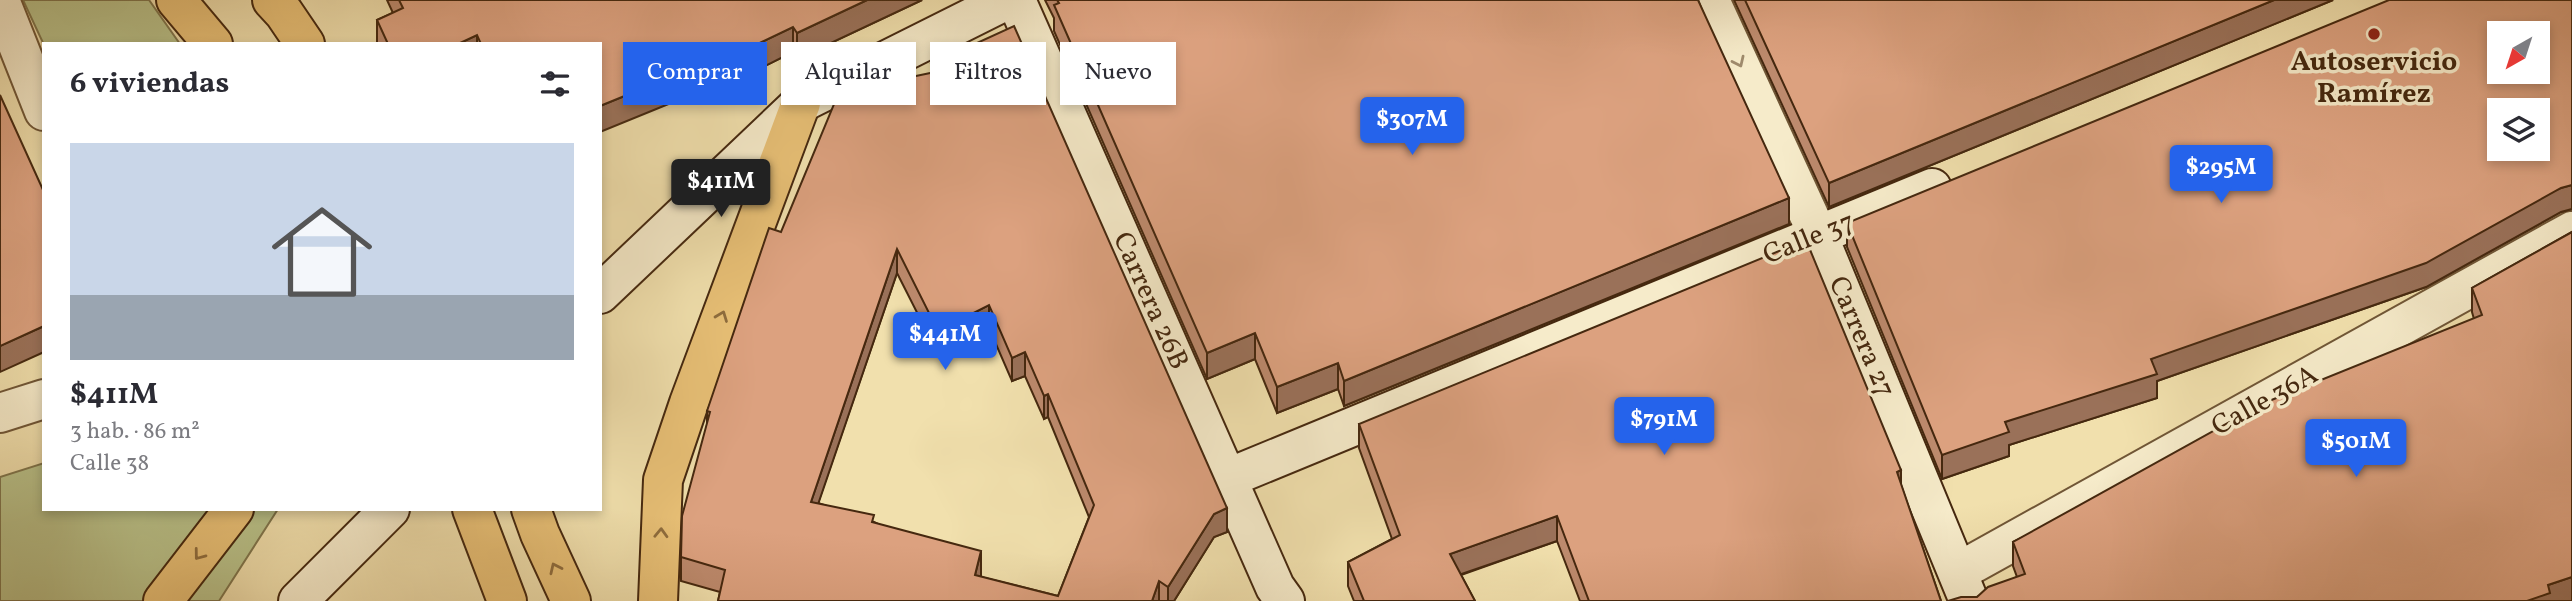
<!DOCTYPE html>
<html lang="es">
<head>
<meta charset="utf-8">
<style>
  body { margin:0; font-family:Vollkorn,serif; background:#f2f2f3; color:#2b2b33; height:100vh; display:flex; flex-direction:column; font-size:26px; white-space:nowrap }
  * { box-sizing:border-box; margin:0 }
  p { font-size:23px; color:#7c7c81 }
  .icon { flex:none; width:38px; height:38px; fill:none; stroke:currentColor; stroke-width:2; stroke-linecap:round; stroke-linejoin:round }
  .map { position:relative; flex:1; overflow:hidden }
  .side { position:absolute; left:42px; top:42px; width:560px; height:469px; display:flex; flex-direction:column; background:#fff; border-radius:0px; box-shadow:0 4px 10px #0003 }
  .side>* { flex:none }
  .guide { position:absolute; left:623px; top:42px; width:665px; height:63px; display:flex; gap:14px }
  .needle { width:46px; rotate:219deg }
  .controls { position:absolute; left:2487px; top:21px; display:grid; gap:14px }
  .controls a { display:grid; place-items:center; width:63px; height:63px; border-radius:0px; background:#fff; box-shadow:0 4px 10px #0003; font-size:35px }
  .price { position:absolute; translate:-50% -60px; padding:0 16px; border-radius:7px; background:#2563eb; color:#fff; font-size:23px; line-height:46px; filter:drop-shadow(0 2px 4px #0008) }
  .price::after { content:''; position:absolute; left:50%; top:42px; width:21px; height:16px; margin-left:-10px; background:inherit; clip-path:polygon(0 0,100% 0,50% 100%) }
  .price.selected { background:#222; color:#fff }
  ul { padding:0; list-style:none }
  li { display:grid; align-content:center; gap:14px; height:371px; padding:0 28px }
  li+li { border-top:2px solid #e1e1e2 }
  li span { display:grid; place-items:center; height:217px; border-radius:0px; color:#555 }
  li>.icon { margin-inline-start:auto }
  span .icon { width:126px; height:126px; fill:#fffc; stroke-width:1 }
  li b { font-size:30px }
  h2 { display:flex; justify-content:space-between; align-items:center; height:84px; padding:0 28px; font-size:30px }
  .tag { padding:0 24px; border-radius:0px; background:#fff; box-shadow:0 4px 10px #0003; font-size:24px; line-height:63px }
  .tag.selected { background:#2563eb; color:#fff }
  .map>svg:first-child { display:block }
  .green { fill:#b9c28a; stroke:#7f754c; stroke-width:2 }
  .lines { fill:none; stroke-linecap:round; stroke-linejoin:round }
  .street-casing { stroke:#705636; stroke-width:42 }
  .secondary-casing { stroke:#45280f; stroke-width:42 }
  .primary-casing { stroke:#45280f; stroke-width:42 }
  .street { stroke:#f6ebca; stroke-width:38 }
  .secondary { stroke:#f6ebca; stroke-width:38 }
  .primary { stroke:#e8c076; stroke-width:38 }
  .wall { fill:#bd8a6d; stroke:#45280f; stroke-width:2; fill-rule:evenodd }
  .shaded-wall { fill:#9a7159; stroke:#45280f; stroke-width:2 }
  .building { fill:#dca17f; stroke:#45280f; stroke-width:2; fill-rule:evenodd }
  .oneway { stroke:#9e8a6c }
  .oneway2 { stroke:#8e6c3d }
  .poi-dot { fill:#8f2418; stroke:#f6ebca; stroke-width:2.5 }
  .labels { text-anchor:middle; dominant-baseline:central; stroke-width:7; stroke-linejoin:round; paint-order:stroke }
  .poi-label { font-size:28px; font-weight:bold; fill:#45280f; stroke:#f6ebca }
  .street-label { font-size:28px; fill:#45280f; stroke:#f6ebca }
</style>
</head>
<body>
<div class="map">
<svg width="2572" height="601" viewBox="0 0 2572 601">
  <rect width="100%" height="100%" fill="#f1e0ad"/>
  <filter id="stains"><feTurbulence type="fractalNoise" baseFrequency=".00286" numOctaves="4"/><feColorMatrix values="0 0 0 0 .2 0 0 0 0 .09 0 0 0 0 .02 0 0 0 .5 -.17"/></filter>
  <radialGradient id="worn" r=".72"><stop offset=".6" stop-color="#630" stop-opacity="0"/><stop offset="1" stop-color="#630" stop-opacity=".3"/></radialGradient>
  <path class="green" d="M23,0H149L180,44L44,45Z
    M44,463V509H278L219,601H0V477Z"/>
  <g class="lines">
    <defs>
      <path id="street" d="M0,0L44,111
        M1710,0L1818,235
        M0,413L44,399
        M1958,572L2572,231"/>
      <path id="secondary" d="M1016,0L1275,587L1285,601
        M1818,235L1969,601
        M600,294L801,103L1007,0
        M1228,478L1932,188
        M298,601L390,509"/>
      <path id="primary" d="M176,0L213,44
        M272,0L284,13L305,44
        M472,509L507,601
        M531,509L540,534L571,601
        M163,601L234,509
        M658,601L663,480L689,403L801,103"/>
    </defs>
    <use href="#street" class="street-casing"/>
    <use href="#secondary" class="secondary-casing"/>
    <use href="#primary" class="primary-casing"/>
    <use href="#street" class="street"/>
    <use href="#secondary" class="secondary"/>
    <use href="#primary" class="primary"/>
  </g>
  <path class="wall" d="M387,0H922L797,59L793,52L743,77L742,74L600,44H377V20L393,13Z
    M1045,0H1698L1789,224L1344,406L1338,389L1277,413L1255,359L1207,379L1054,31V18Z
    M1734,0H2333L1829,207Z
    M2572,0V209L2561,212L2426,287L2157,381V398L2009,445V456L1942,479L1847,247V223Z
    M931,64L1227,532L1214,537L1174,601H718L720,592L681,581V557L707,425V411L931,73ZM897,273L938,354L989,328L1012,381L1025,376L1044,419L1048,417L1089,517L1058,596L981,577V575L874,522L818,503Z
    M2572,232V601L1977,597L2017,577L2013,566V542L2474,319L2472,312V288Z
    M1359,424L1901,485L1941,601H1580L1557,541L1461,575L1475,601H1354L1348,586V562L1392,539L1359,448Z"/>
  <path class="shaded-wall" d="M867,0H922L797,59V33Z
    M2274,0H2333L1829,207V183Z
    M793,27V52L743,77V51Z
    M477,35V44H458Z
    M742,48V74L600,132V106Z
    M2572,185V209L2561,212L2426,287L2157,381V398L2009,445V456L1942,479V455L2005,422L2151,359L2561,188Z
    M1789,198V224L1344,406V381Z
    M897,249V273L811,525V502Z
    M989,305V328L938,354V331Z
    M44,326V352L0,372V346Z
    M1255,333V359L1207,379V353Z
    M1025,352V376L1012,381V358Z
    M1338,363V389L1277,413V387Z
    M1048,394V417L1044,419V396Z
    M1901,470V494L1897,472Z
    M1227,508V532L1214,537L1174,601H1168V587L1214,514Z
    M1557,516V541L1450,578V554Z
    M981,551V575L975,599V575Z
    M2572,577V601H2527L2548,585Z
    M1159,581V601H1152Z"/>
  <path class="building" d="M399,0H867L797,33L793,27L743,51L742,48L600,106V44H481L477,35L458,44H388L377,20L403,8Z
    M1057,0H1698L1789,198L1344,381L1338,363L1277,387L1255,333L1207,353L1054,5L1059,3Z
    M1745,0H2274L1829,183Z
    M2389,0H2572V185L2561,188L2426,263L2151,359L2157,374L2005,422L2009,432L1942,455L1847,223ZM2499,33H2538V72H2499ZM2499,110H2538V149H2499Z
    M1014,26L1227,508L1214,514L1168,587L1159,581L1152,601H718L725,570L681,557L682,516L710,412L707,411L769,228L781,232L839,92L935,72L931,64ZM897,249L938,331L989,305L1012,358L1025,352L1044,396L1048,394L1094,505L1058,596L975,575L981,551L872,522L874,515L811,502Z
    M0,95L44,192V326L0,346Z
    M2572,232V577L2548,585L2550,593L2527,601H1948L1961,597H1977L1988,587L2025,574L2013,542L2264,403L2482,315L2472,288Z
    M1806,240L1901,470L1897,472L1941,601H1589L1557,516L1450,554L1475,601H1364L1348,562L1400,535L1359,424Z"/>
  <defs><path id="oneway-chevron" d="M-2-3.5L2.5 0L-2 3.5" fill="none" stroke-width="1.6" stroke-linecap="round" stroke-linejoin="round" transform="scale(1.75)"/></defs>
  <use class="oneway" href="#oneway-chevron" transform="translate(1739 62) rotate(65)"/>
  <g class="oneway2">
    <use href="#oneway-chevron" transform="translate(722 316) rotate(-69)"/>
    <use href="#oneway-chevron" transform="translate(661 533) rotate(-88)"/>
    <use href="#oneway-chevron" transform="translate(199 555) rotate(127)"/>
    <use href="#oneway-chevron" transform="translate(555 568) rotate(-115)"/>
  </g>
  <circle class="poi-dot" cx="2374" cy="34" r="7"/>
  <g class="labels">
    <g class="poi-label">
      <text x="2374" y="62">Autoservicio<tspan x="2374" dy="32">Ramírez</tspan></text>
    </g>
    <g class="street-label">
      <text transform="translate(1809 239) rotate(-22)">Calle 37</text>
      <text transform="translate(1150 301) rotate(66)">Carrera 26B</text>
      <text transform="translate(1861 337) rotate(67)">Carrera 27</text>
      <text transform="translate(2265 401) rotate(-29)">Calle 36A</text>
    </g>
  </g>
  <rect width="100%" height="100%" filter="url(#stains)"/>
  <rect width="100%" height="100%" fill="url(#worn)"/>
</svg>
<div class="controls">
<a><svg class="needle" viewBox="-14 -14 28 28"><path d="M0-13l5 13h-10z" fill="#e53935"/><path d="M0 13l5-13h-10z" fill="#7c7c81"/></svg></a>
<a><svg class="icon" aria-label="layers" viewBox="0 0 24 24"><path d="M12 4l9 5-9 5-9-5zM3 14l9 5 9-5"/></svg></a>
</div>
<b class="price" style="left:1412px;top:157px">$307M</b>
<b class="price" style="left:2221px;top:205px">$295M</b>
<b class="price selected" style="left:721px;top:219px">$411M</b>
<b class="price" style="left:945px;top:372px">$441M</b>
<b class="price" style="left:1664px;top:457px">$791M</b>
<b class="price" style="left:2356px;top:479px">$501M</b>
<div class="guide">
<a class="tag selected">Comprar</a>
<a class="tag">Alquilar</a>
<a class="tag">Filtros</a>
<a class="tag">Nuevo</a>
</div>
<section class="side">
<h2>6 viviendas<svg class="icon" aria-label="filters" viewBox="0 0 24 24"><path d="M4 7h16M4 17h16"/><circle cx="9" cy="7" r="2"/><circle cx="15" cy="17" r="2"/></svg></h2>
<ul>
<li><span style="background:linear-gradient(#c9d6e8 70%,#9aa5b1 0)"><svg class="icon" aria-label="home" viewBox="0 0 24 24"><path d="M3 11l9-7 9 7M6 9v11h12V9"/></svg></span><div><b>$411M</b><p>3 hab. · 86 m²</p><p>Calle 38</p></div></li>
</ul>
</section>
</div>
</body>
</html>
